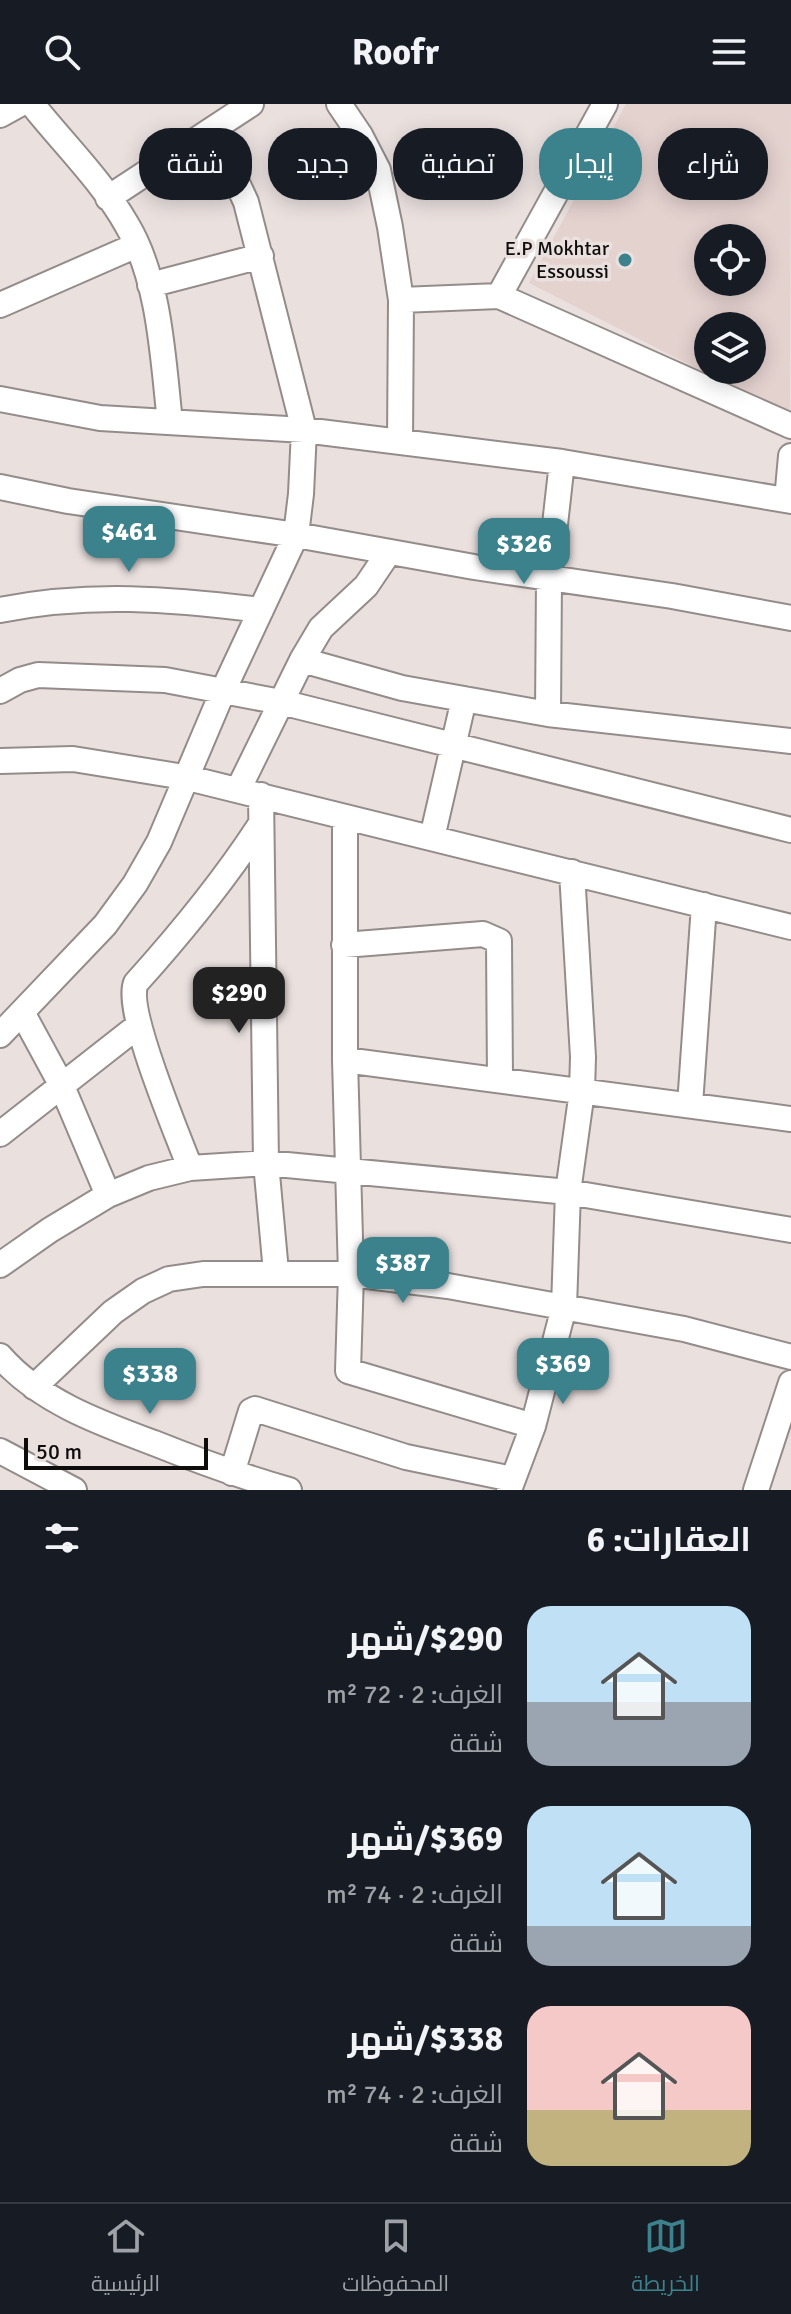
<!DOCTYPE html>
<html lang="ar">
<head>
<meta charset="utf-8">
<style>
  body { margin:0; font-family:Signika,Cairo,sans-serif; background:#20242c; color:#f1f3f6; direction:rtl; height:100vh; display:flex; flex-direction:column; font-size:30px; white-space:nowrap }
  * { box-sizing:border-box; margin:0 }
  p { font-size:26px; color:#9ea1a6 }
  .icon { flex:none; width:44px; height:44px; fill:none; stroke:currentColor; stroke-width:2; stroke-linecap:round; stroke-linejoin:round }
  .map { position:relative; height:1386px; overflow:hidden; direction:ltr }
  .panel { display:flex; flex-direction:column; background:#171b24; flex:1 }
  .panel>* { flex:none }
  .banner { position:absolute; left:24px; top:24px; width:744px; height:72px; direction:rtl; display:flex; gap:16px }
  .tools { position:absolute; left:694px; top:120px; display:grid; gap:16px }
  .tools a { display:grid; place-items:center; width:72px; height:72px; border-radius:50%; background:#171b24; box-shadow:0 4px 20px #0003; font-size:40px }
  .scale { position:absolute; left:24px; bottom:20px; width:184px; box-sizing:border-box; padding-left:8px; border:4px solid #0f0d0c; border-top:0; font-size:22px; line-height:28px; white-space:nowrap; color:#0f0d0c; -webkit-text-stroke:6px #eae1df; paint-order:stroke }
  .price { position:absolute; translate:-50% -68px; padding:0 18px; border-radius:16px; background:#3c828c; color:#fff; font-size:26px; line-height:52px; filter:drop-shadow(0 2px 4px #0008) }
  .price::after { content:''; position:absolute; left:50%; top:48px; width:24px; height:18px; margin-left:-12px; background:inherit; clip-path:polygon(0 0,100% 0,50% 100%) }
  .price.selected { background:#222; color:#fff }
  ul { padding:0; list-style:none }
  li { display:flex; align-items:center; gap:24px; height:200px; padding:0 40px }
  li span { display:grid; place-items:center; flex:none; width:224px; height:160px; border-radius:24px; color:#555 }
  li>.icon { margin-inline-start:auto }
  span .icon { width:96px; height:96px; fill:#fffc; stroke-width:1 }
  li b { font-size:34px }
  h2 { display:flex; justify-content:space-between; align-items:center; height:96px; padding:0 40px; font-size:34px }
  .pill { padding:0 28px; border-radius:32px; background:#171b24; box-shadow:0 4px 20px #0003; font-size:28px; line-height:72px }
  .pill.selected { background:#3c828c; color:#fff }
  header { display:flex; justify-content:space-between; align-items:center; height:104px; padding:0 40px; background:#171b24; font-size:36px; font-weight:800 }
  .dock { display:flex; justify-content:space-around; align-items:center; height:112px; border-top:2px solid #363941; background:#171b24; font-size:22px; color:#9ea1a6 }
  .dock a { display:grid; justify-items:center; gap:4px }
  .dock .selected { color:#3c828c }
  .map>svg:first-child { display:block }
  .built { fill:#e4d2cf; fill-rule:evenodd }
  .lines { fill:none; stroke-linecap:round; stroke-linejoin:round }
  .minor-casing { stroke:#948c8b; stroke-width:28 }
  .minor { stroke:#fff; stroke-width:24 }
  .poi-dot { fill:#3c828c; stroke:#eae1df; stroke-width:3 }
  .labels { text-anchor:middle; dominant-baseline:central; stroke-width:7; stroke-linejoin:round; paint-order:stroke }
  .poi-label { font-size:20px; fill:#0f0d0c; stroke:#eae1df; text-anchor:end }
</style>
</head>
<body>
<header><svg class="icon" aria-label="menu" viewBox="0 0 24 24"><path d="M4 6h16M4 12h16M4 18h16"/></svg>Roofr<svg class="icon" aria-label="search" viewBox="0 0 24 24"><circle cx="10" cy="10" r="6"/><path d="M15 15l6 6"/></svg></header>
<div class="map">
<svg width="791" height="1386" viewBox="0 0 791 1386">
  <rect width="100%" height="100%" fill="#eae1df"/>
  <path class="built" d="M626,0H791L790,312L529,179ZM708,134H752V178H708ZM708,222H752V266H708Z"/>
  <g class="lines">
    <defs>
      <path id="minor" d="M32,0C63,39 102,77 127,121C160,176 163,256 170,318
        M339,0L360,31L378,66L390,123L401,196L400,338
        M0,11L20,0
        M108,94L251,0
        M150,181L261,152
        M499,192L605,0
        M401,196L499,192L791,322
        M0,201L137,141
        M0,295L100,314L304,326L562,358L791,397
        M0,383L68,397L296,431L474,463L672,492L791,514
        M787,396L791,352
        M0,506C90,488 171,495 261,506
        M302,556L402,584L548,610L791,637
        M0,587L20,576L38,571L165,576L281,598L791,726
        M548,610L549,474L562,358
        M0,657L73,655L184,673L791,823
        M238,686L302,556L321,524L366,482L389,448
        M261,691L266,1059L276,1168
        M345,713V956L351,1170L348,1267L533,1322
        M432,734L464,595
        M344,841L483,830L499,837L500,976
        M23,910L61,980L108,1091
        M0,931L105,821L135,780L159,738L223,587L296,431L301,390L304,326L246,98L213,27
        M345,956L791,1015
        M690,1001L704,801
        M0,1030L139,921
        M190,1064C178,1031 124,906 136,879C181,829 223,778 260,721
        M0,1161L50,1126L108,1091L149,1074L190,1064L266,1059L568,1088L791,1126
        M0,1252C39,1297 100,1319 154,1339C199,1357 243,1373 289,1386
        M34,1283L113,1208L143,1187L169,1175L203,1170H351L448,1182L684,1225L791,1253
        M0,1347L74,1386
        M232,1369L251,1307L255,1305L406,1353L512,1375
        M509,1386L533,1322L564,1203L568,1088L582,987L583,953L572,768
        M756,1386L791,1279"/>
    </defs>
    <use href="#minor" class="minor-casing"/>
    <use href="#minor" class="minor"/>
  </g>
  <circle class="poi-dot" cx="625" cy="156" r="8"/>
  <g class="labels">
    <g class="poi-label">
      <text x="609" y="144">E.P Mokhtar<tspan x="609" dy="23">Essoussi</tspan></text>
    </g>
  </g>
</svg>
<div class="tools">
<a><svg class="icon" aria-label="locate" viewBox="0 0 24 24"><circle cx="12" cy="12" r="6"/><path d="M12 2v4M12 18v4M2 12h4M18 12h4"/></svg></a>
<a><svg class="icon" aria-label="layers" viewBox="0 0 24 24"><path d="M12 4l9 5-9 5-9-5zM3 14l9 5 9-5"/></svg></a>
</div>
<div class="scale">50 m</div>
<b class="price" style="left:129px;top:470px">$461</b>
<b class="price" style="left:524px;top:482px">$326</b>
<b class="price selected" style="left:239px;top:931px">$290</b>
<b class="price" style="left:403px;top:1201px">$387</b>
<b class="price" style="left:563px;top:1302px">$369</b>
<b class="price" style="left:150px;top:1312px">$338</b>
<div class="banner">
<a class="pill">شراء</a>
<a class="pill selected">إيجار</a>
<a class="pill">تصفية</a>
<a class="pill">جديد</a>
<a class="pill">شقة</a>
</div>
</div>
<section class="panel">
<h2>العقارات: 6<svg class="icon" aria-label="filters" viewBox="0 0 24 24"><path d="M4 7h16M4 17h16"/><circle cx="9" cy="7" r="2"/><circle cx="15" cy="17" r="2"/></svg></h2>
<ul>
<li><span style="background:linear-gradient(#bfe0f5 60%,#9aa5b1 0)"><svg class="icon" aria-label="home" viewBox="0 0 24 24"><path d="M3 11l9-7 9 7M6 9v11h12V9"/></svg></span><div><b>$290/شهر</b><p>الغرف: 2 · 72 m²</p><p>شقة</p></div></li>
<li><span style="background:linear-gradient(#bfe0f5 75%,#9aa5b1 0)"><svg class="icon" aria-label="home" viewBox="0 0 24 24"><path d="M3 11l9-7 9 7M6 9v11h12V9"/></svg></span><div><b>$369/شهر</b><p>الغرف: 2 · 74 m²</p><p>شقة</p></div></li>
<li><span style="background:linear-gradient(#f6c9c9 65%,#c2b280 0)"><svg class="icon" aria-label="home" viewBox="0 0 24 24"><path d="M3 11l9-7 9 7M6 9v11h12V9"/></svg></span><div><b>$338/شهر</b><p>الغرف: 2 · 74 m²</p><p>شقة</p></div></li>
</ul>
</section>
<nav class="dock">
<a class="selected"><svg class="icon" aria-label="map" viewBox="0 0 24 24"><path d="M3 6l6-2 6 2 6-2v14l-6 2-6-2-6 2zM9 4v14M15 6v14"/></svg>الخريطة</a>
<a><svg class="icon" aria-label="saved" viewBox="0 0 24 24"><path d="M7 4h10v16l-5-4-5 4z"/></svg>المحفوظات</a>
<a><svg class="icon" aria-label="home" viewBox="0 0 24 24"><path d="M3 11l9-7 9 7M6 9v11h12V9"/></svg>الرئيسية</a>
</nav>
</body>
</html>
